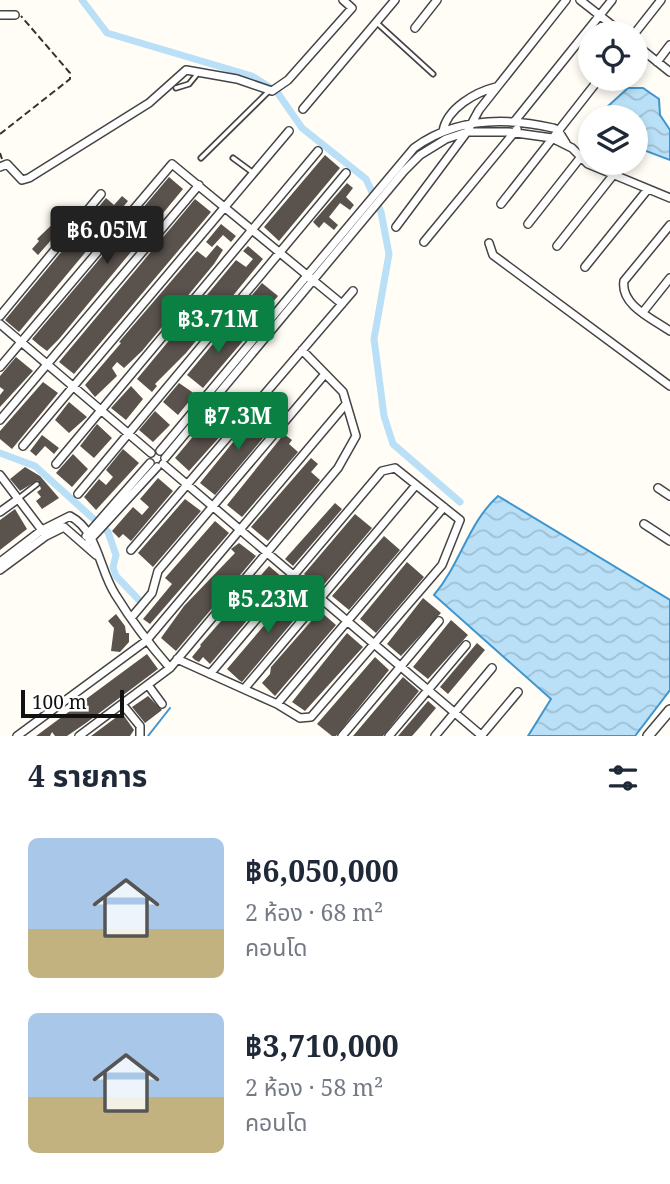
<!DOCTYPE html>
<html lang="th">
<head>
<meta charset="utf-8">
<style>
  body { margin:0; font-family:"Noto Serif","Noto Sans Thai",serif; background:#f2f2f3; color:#1f2937; height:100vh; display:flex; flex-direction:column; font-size:26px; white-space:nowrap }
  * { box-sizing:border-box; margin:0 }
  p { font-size:23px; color:#747a83 }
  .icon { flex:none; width:38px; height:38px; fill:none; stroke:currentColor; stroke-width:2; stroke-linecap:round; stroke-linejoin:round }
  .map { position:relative; height:736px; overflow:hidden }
  .side { display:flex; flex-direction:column; background:#fff; flex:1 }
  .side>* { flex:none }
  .tools { position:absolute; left:578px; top:21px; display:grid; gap:14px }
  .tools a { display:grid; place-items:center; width:70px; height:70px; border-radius:50%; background:#fff; box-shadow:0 4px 10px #0003; font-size:35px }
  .scale { position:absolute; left:21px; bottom:18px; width:103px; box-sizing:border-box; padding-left:7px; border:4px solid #111; border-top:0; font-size:19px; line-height:24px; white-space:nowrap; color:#111; -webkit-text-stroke:5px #fff; paint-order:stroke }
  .price { position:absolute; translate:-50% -60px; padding:0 16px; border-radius:7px; background:#0b8043; color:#fff; font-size:23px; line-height:46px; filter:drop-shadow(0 2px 4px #0008) }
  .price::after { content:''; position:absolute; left:50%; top:42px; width:21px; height:16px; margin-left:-10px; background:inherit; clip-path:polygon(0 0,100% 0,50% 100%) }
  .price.current { background:#222; color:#fff }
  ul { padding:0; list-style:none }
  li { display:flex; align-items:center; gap:21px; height:175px; padding:0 28px }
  li span { display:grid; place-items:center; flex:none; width:196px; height:140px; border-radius:10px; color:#555 }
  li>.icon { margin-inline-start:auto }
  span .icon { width:84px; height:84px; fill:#fffc; stroke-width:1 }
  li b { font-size:30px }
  h2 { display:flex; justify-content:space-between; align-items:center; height:84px; padding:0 28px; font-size:30px }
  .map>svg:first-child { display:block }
  .water { fill:url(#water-waves); stroke:#3f96cf; stroke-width:2 }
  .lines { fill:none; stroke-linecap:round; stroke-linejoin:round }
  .stream { stroke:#3f96cf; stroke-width:2 }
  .canal { stroke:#b9e0f7; stroke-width:7 }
  .building { fill:#5a524d }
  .service-casing { stroke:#444; stroke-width:7 }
  .minor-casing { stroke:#444; stroke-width:10 }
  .tertiary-casing { stroke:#444; stroke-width:12 }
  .path { stroke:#333; stroke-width:2; stroke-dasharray:7 3.5; stroke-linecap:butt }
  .service { stroke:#fff; stroke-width:3.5 }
  .minor { stroke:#fff; stroke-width:7 }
  .tertiary { stroke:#fff; stroke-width:9 }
</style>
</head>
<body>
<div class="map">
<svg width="670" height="736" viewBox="0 0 670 736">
  <defs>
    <pattern id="water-waves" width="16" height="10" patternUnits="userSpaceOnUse" patternTransform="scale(1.75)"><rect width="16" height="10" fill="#b9e0f7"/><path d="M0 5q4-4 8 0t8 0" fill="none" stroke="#9ebfd3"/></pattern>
  </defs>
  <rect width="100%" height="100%" fill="#fffdf5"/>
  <path class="water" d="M628,88H643L659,99L660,115L670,130V160L641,149L635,150V117H604L607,107Z
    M498,496L670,600V690L635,736H528L551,699L434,595C461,563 468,523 498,496Z"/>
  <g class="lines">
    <path class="stream" d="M148,736L170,708"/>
    <path class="canal" d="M82,0L107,33L252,76L277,92L302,128L366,179L381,212L389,254L374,339L384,416L393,444L460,502
      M0,453L35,466L108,532L116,555L113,567L116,576L139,600"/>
  </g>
  <path class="building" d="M325,155L340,168L279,241L264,227Z
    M169,177L183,189L59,339L47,351L39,345L32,339L43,326Z
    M347,183L353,188L346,197L354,205L350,210L340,203L329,217L338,225L334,230L324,222L319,228L313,222Z
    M122,196L128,201L19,332L5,320L106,198L114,205Z
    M195,199L211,212L74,374L59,362Z
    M61,216L67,222L38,255L32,249L39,241L37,239Z
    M221,224L236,236L231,242L223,235L212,247L206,242Z
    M217,245L223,250L214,264L142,351L124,368L117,362L112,368L117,376L95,397L85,385L121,343L119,342L197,251L206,258Z
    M248,246L263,259L186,353L155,384L157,386L152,392L137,379L236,260L246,267L253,259L243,251Z
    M262,283L278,296L253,325L238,313L242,308L250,315L257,307L248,300Z
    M232,321L248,335L203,388L187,375Z
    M16,357L33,371L0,407V395L4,390L0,387V376Z
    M43,382L58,393L12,449L0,439V431Z
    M179,383L195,394L178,415L163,402Z
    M131,386L143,399L126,420L111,408Z
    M69,402L87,417L69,433L55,420Z
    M217,408L232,423L189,471L175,458Z
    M259,410L275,424L215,495L200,483Z
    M155,411L170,425L153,442L139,430Z
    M97,424L112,438L94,458L80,446Z
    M284,434L292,440L289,444L298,452L242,517L227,505Z
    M42,435L59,448L54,454L45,446L36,456L30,451Z
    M123,449L139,463L96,510L84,497L99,479L106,485L113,477L106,470Z
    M73,454L88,469L72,487L56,473Z
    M311,458L318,464L311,472L320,480L268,541L251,527Z
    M25,467L40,476L59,498L42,509L36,501L41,497L37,492L41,489L38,480L20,491L10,479Z
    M158,478L173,491L131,541L123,534L119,538L112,531L133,507L142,515L149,507L140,499Z
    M185,499L201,511L153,567L138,553Z
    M335,503L342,509L293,566L285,559Z
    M15,509L27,529L0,550V520Z
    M355,514L372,528L321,588L304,574Z
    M215,521L229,533L150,624L143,619L172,584L165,578Z
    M384,536L400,550L349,610L332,596Z
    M239,543L256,556L176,651L161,638L184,606L235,553L231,549Z
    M407,562L424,577L376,633L360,619Z
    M269,566L283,578L210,664L203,657L199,662L195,660L192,657L201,646L200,645Z
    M296,588L310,601L242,682L239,680L227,669Z
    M423,598L441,613L401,656L387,644Z
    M320,611L336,625L275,696L262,683L270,674L271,667Z
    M116,614L125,626L126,633H129V642L120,652L111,651L114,628L108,621Z
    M451,620L468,635L428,679L413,667Z
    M347,633L363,647L305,711L292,702Z
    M477,643L485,650L448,694L440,687Z
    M147,654L158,669L86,723L67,736H55L52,732L50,736H36Z
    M375,657L389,670L336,736H332L317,724Z
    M403,677L419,691L383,736H353Z
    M148,696L162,710L145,723L132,707Z
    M428,701L436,708L420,727L412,736H398Z
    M122,713L134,730L130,736H91Z"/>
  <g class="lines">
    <defs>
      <path id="service" d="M377,23L433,74
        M176,88L189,84L198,73
        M201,158L268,92
        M233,158L252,172
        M19,498L37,484"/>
      <path id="minor" d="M580,0L622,33
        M0,15H15
        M415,28L437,0
        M635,33L661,0
        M635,44L670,72
        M657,62L670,45
        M303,109L395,0
        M514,122L612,0
        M443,131C447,108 476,92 496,87
        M0,167L7,164L22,180L29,178L149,103L186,70L237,79L272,91L288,80L352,8L343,0
        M501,204L599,79
        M528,224L580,158
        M670,225L624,281C620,305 653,319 670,331
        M396,227L467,132L479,110L566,0
        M424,242L517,129
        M489,243L493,255L670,386
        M557,246L614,174
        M585,267L648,189
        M643,312L670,278
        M0,316L101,194
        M0,324L151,453
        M0,367L172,164L342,304
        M0,420L199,185
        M23,446L289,131
        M160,451L414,148C455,118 505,117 553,128L558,130L566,143
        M165,458L404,171L420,155L446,139L467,132H509L552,138L572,148L588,164L670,198
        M56,464L318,151
        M163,464L482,736
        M0,475L44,533
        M658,488L670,496
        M78,494L346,173
        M0,512L18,499
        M644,524L670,541
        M86,536L150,463
        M89,541L157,467
        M131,550L353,291
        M0,562L42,530L70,516C98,531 99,569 115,594C131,620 149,644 170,668
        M0,570L46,536L64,527L96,555
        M131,618L152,593L158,571L325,374
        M177,659L277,704L300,718L311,717L442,565L460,520L395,468L382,471L210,674
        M148,685L162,704
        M244,689L416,485
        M122,704L140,726V736
        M277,704L444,507
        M17,736L146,641L346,404
        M79,736L170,668L338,468L356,436L343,392L302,350
        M342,736L439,621
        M389,736L466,645
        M435,736L492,668
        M481,736L518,692"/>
      <path id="tertiary" d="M648,736L670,710"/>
    </defs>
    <use href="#service" class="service-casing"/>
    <use href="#minor" class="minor-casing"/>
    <use href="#tertiary" class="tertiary-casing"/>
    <path class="path" d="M0,134L70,79V73L21,16
      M0,153L2,159"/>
    <use href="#service" class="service"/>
    <use href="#minor" class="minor"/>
    <use href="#tertiary" class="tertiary"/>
  </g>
</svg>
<div class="tools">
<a><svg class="icon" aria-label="locate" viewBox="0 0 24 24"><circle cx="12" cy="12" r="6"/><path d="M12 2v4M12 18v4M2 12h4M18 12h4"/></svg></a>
<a><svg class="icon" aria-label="layers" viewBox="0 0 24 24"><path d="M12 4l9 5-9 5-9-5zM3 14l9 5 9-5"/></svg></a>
</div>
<div class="scale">100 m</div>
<b class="price current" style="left:107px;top:266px">฿6.05M</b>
<b class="price" style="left:218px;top:355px">฿3.71M</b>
<b class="price" style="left:238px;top:452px">฿7.3M</b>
<b class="price" style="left:268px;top:635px">฿5.23M</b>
</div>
<section class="side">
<h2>4 รายการ<svg class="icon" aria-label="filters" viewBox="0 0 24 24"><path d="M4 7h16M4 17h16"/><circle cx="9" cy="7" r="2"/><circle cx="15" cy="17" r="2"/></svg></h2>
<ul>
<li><span style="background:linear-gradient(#a9c7e8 65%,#c2b280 0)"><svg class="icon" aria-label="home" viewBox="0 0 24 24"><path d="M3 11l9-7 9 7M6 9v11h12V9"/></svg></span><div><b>฿6,050,000</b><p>2 ห้อง · 68 m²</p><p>คอนโด</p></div></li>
<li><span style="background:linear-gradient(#a9c7e8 60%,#c2b280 0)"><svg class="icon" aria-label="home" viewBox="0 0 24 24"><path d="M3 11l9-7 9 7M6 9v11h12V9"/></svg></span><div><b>฿3,710,000</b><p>2 ห้อง · 58 m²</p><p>คอนโด</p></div></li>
</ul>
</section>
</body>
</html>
